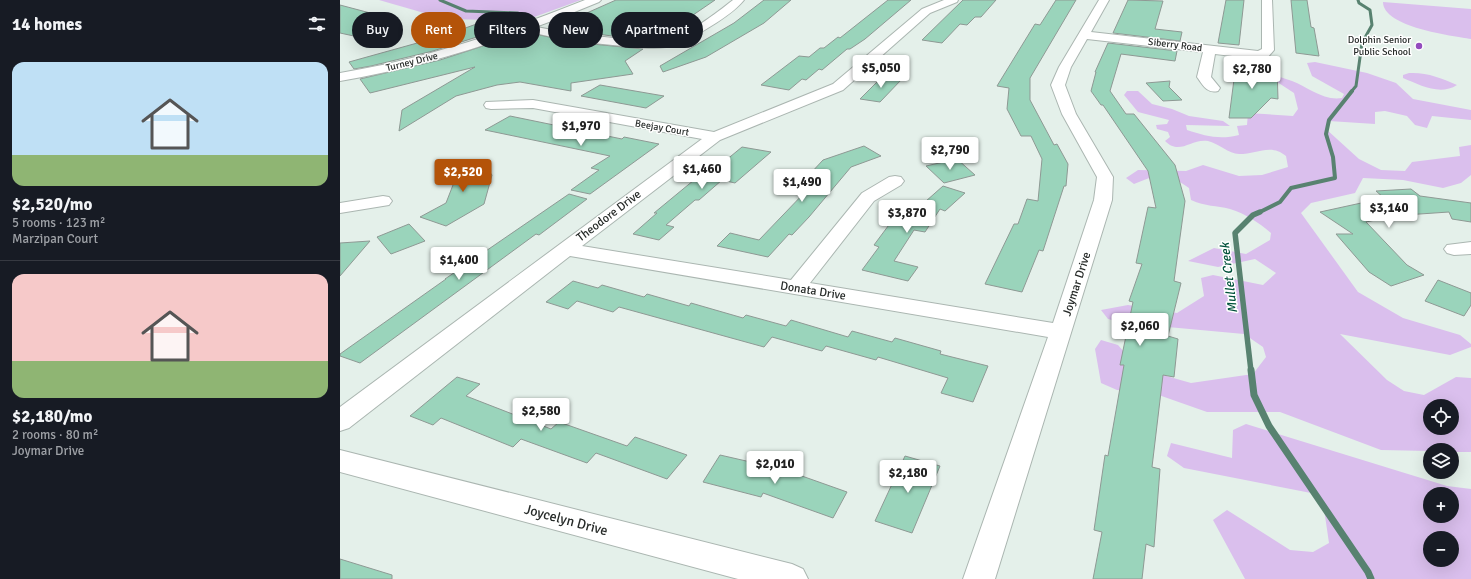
<!DOCTYPE html>
<html lang="en">
<head>
<meta charset="utf-8">
<style>
  body { margin:0; font-family:Signika,sans-serif; background:#242831; color:#f1f3f6; height:100vh; display:flex; flex-direction:column; font-size:15px; white-space:nowrap }
  * { box-sizing:border-box; margin:0 }
  p { font-size:13px; color:#9ea1a6 }
  .icon { flex:none; width:22px; height:22px; fill:none; stroke:currentColor; stroke-width:2; stroke-linecap:round; stroke-linejoin:round }
  .map { position:relative; flex:1; overflow:hidden }
  .panel { display:flex; flex-direction:column; background:#171b24; width:340px }
  .panel>* { flex:none }
  .hud { position:absolute; left:12px; top:12px; width:380px; height:36px; display:flex; gap:8px }
  .tools { position:absolute; left:1083px; top:399px; display:grid; gap:8px }
  .tools a { display:grid; place-items:center; width:36px; height:36px; border-radius:50%; background:#171b24; box-shadow:0 4px 16px #0002; font-size:20px }
  .price { position:absolute; translate:-50% -34px; padding:0 9px; border-radius:4px; background:#fff; color:#222; font-size:13px; line-height:26px; filter:drop-shadow(0 1px 2px #0008) }
  .price::after { content:''; position:absolute; left:50%; top:24px; width:12px; height:9px; margin-left:-6px; background:inherit; clip-path:polygon(0 0,100% 0,50% 100%) }
  .price.on { background:#b45309; color:#fff }
  ul { padding:0; list-style:none }
  li { display:grid; align-content:center; gap:8px; height:212px; padding:0 12px }
  li+li { border-top:1px solid #363941 }
  li span { display:grid; place-items:center; height:124px; border-radius:12px; color:#555 }
  li>.icon { margin-inline-start:auto }
  span .icon { width:72px; height:72px; fill:#fffc; stroke-width:1 }
  li b { font-size:17px }
  h2 { display:flex; justify-content:space-between; align-items:center; height:48px; padding:0 12px; font-size:17px }
  .tag { padding:0 14px; border-radius:18px; background:#171b24; box-shadow:0 4px 16px #0002; font-size:14px; line-height:36px }
  .tag.on { background:#b45309; color:#fff }
  main { display:flex; flex:1; min-height:0 }
  .map>svg:first-child { display:block }
  .green { fill:#dabfed; fill-rule:evenodd }
  .lines { fill:none; stroke-linecap:round; stroke-linejoin:round }
  .stream-far3 { stroke:#588270; stroke-width:3 }
  .stream-far2 { stroke:#588270; stroke-width:4 }
  .stream-far1 { stroke:#588270; stroke-width:5.5 }
  .stream { stroke:#588270; stroke-width:7 }
  .building { fill:#9ad4bb; stroke:#8e9994 }
  .minor-casing { stroke:#abb6b1; stroke-width:2 }
  .tertiary-casing { stroke:#abb6b1; stroke-width:2 }
  .minor { fill:#fff; fill-rule:evenodd }
  .tertiary { fill:#fff; fill-rule:evenodd }
  .poi-dot { fill:#934bbe; stroke:#fff; stroke-width:1.5 }
  .labels { text-anchor:middle; dominant-baseline:central; stroke-width:3; stroke-linejoin:round; paint-order:stroke }
  .far-poi-label { font-size:10px; fill:#272b29; stroke:#fff; text-anchor:end }
  .far-street-label { font-size:10px; fill:#272b29; stroke:#fff }
  .street-label { font-size:12px; fill:#272b29; stroke:#fff }
  .water-label { font-size:13px; font-style:italic; fill:#00513a; stroke:#fff }
  .near-street-label { font-size:14px; fill:#272b29; stroke:#fff }
</style>
</head>
<body>
<main>
<section class="panel">
<h2>14 homes<svg class="icon" aria-label="filters" viewBox="0 0 24 24"><path d="M4 7h16M4 17h16"/><circle cx="9" cy="7" r="2"/><circle cx="15" cy="17" r="2"/></svg></h2>
<ul>
<li><span style="background:linear-gradient(#bfe0f5 75%,#8fb573 0)"><svg class="icon" aria-label="home" viewBox="0 0 24 24"><path d="M3 11l9-7 9 7M6 9v11h12V9"/></svg></span><div><b>$2,520/mo</b><p>5 rooms · 123 m²</p><p>Marzipan Court</p></div></li>
<li><span style="background:linear-gradient(#f6c9c9 70%,#8fb573 0)"><svg class="icon" aria-label="home" viewBox="0 0 24 24"><path d="M3 11l9-7 9 7M6 9v11h12V9"/></svg></span><div><b>$2,180/mo</b><p>2 rooms · 80 m²</p><p>Joymar Drive</p></div></li>
</ul>
</section>
<div class="map">
<svg width="1131" height="579" viewBox="0 0 1131 579">
  <rect width="100%" height="100%" fill="#e4f0ea"/>
  <path class="green" d="M39,0H241L172,25L155,20L105,19Z
    M1043,2L1131,9V39C1112,36 1043,27 1043,2Z
    M975,62L1027,73L1056,83L1073,99L1131,110V120L1092,116L1087,128L1075,125L1067,116L1045,111L1035,112V124L989,121L986,129L1019,159L1041,170L1065,171L1072,162L1120,156L1119,147L1131,145V175L1121,183L1103,188L1063,180L1023,178L1015,193L971,203L961,213L1018,292L1063,318L1120,335L1131,344V347L1110,355L1000,334L1047,380L1064,391L1084,395L1116,377L1131,378V452H1112V450H1090V451L1041,450L940,412H867L813,393L777,390L761,383L755,349L761,340L778,345L798,368L851,383L913,374L926,357L923,347L904,334L784,323L768,319L761,310L788,305L837,313L864,296L861,278L873,275L923,285L936,273L915,259L878,267L848,261L874,248L906,254L930,240L931,233C918,222 906,214 890,209C876,205 866,207 851,200L849,188C822,170 823,173 794,184L786,178L798,170L846,171L863,165L899,176L922,175L948,167L946,156C931,143 917,154 899,154C889,154 878,143 868,141C851,138 840,156 825,141L830,137L828,132L817,129L816,125L827,124L829,120L798,112L784,95L787,91H798L812,104L832,109L849,116L883,121L890,126L846,125L847,130C865,136 880,140 899,135L897,126L907,125L908,113L953,116L958,109L954,93L931,78L934,75C940,77 946,79 952,81C968,87 983,101 1002,98L1004,94L972,76L967,63ZM1090,406H1112V428H1090Z
    M1069,73C1086,72 1102,78 1117,85C1100,96 1080,85 1063,78V75Z
    M906,424L1107,486L1131,489V579H905L873,520L887,510L950,550L973,552L989,543L984,509L971,493L844,468L827,456L831,443L892,458L893,430ZM1090,494H1112V516H1090ZM1090,538H1112V560H1090Z"/>
  <g class="lines">
    <path class="stream-far3" d="M100,0L126,11L178,13
      M1011,92L1016,86L1022,43L1032,25L1030,10L1019,3L1018,0"/>
    <path class="stream-far2" d="M918,213L940,202L951,188L995,178L993,157L986,134L989,120L1012,91"/>
    <path class="stream-far1" d="M911,371L895,233L913,215L920,212"/>
    <path class="stream" d="M911,370L914,395L929,426L1028,572L1031,579"/>
  </g>
  <path class="building" d="M276,0H375L318,39L272,36L213,28Z
    M424,0H451L424,23L366,57L323,72L320,66L394,23Z
    M548,0H571L525,39L510,49H507L482,70L479,69L466,80L462,79L449,90L421,85L459,56L469,57L480,48H484L498,37L500,38Z
    M623,0H656L641,17H635L627,25L620,24L602,43L582,40Z
    M716,0H736L690,78V100L714,145L717,144L728,164L726,186H724L703,251L699,250L682,292L645,284L674,224H678L687,199L698,201L702,159L691,136H681L667,109L669,88L657,86L695,24L700,25Z
    M788,0L823,1L815,29L842,32L840,41L773,33Z
    M886,0H904L899,45L878,43Z
    M951,0H967L971,27L974,28L979,56L956,53Z
    M0,5L34,14L41,13L51,19L53,32L37,41L0,33Z
    M142,22L168,27L93,51L31,66L14,69L9,62L106,35Z
    M186,32L232,42L303,49L285,61L293,74L231,83V91L180,82L157,85L116,96L59,131L62,110L135,67L30,93L20,79L100,60Z
    M768,43L837,51L835,61L781,54L770,91L786,114H794L835,165L845,201L834,281L841,283L828,336L838,339L834,377L823,375L812,467L820,469L814,547L806,544L802,579H753L762,532L754,530L765,455L768,456L784,365H780L793,302L789,301L802,264L796,263L808,207L816,208L808,171L763,105H761L751,91L756,72H755Z
    M896,64L937,69L938,99L931,98L911,118H889Z
    M543,76L562,79L540,102L520,99Z
    M830,81L829,87L842,100L823,101L806,83Z
    M260,85L324,96L306,108L241,96Z
    M170,116L282,139L284,137L319,144L250,194L231,190L259,170L251,168L270,156L145,130Z
    M524,146L541,156L511,167L469,217L452,235L449,234L428,257L377,246L390,233L419,240L467,190L457,188L483,160Z
    M402,147L431,152L395,183L382,180L359,200H355L326,225L334,227L319,240L293,234L317,213H314L354,180L379,160L385,161Z
    M617,159L635,175L604,183L586,166Z
    M140,160L152,175L144,204L106,226L80,217L106,203L113,185L103,170Z
    M603,186L625,193L605,211L600,209L585,232L574,230L554,261L578,267L568,281L522,270L539,247L534,245L563,206L577,209Z
    M1071,189L1080,196L1131,203V222L1112,219L1109,212L1065,215L1063,214L1026,222L1067,265L1084,275L1051,286L1029,272L996,234H1013L980,212L1044,198L1036,191Z
    M229,194L247,199L199,235L196,234L20,363L0,356V354L106,279H105Z
    M69,224L85,241L51,254L37,237Z
    M30,241L0,276V243Z
    M1098,280L1131,293V305L1124,316L1085,301Z
    M233,281L258,288L262,285L304,297L307,294L349,306L351,303L403,318L406,315L446,326L451,320L508,337L512,331L552,342L555,338L601,351L600,354L648,366L633,402L601,393L608,378L538,357L536,360L486,346L482,351L432,337L424,347L279,307L273,312L237,301L228,309L206,302Z
    M117,377L140,384L126,396L211,429L219,422L287,446L295,437L347,455L327,479L256,453L247,463L181,439L173,447L101,418L93,425L70,416Z
    M380,455L428,466V464L507,492L493,518L423,493L421,497L363,482Z
    M565,456L600,466L572,533L535,521Z
    M0,559L52,575V579H0Z"/>
  <g class="lines">
    <defs>
      <path id="minor" d="M393,0H404C397,9 385,17 376,23C360,33 344,43 326,47C312,49 297,47 283,46C249,43 216,39 183,30L181,28L183,26L187,25C219,32 251,36 284,39C298,40 313,43 327,39C351,33 374,15 393,0Z
        M604,0H618L617,2L590,13L503,90L380,140L242,246L451,280L522,193L549,177L555,176L561,177L564,181L561,185L534,201L470,283L713,323L754,200L757,177L722,114L711,85L719,67L759,0H769L751,32L918,51L922,49V0H932L934,50L928,57L918,59L875,54L871,77L880,88L878,91C867,94 863,85 857,77L863,52L747,39L731,67L725,85L736,114L773,177L772,200L655,579H623L708,337L230,256L9,428L0,431V407L362,139L193,108L151,109L146,108L144,105L146,102L193,100L374,132L493,84L582,9Z
        M43,196L49,197L52,201L49,205L0,213V203Z
        M1131,242V254L1114,255L1107,253L1104,249L1107,245Z
        M0,450L452,564L463,569L468,579H398L0,472Z"/>
      <path id="tertiary" d="M245,0H261L259,2C175,37 90,66 0,81V73C85,59 165,32 245,0Z"/>
    </defs>
    <use href="#minor" class="minor-casing"/>
    <use href="#tertiary" class="tertiary-casing"/>
    <use href="#minor" class="minor"/>
    <use href="#tertiary" class="tertiary"/>
  </g>
  <circle class="poi-dot" cx="1079" cy="46" r="4"/>
  <g class="labels">
    <g class="far-poi-label">
      <text x="1071" y="40">Dolphin Senior<tspan x="1071" dy="12">Public School</tspan></text>
    </g>
    <g class="far-street-label">
      <text transform="translate(835 45) rotate(7)">Siberry Road</text>
      <text transform="translate(72 62) rotate(-14)">Turney Drive</text>
      <text transform="translate(322 128) rotate(10)">Beejay Court</text>
    </g>
    <g class="street-label">
      <text transform="translate(269 216) rotate(-37)">Theodore Drive</text>
      <text transform="translate(737 284) rotate(-72)">Joymar Drive</text>
      <text transform="translate(473 291) rotate(9)">Donata Drive</text>
    </g>
    <g class="water-label">
      <text transform="translate(889 278) rotate(-97)">Mullet Creek</text>
    </g>
    <g class="near-street-label">
      <text transform="translate(226 520) rotate(15)">Joycelyn Drive</text>
    </g>
  </g>
</svg>
<div class="tools">
<a><svg class="icon" aria-label="locate" viewBox="0 0 24 24"><circle cx="12" cy="12" r="6"/><path d="M12 2v4M12 18v4M2 12h4M18 12h4"/></svg></a>
<a><svg class="icon" aria-label="layers" viewBox="0 0 24 24"><path d="M12 4l9 5-9 5-9-5zM3 14l9 5 9-5"/></svg></a>
<a>+</a>
<a>−</a>
</div>
<b class="price" style="left:541px;top:89px">$5,050</b>
<b class="price" style="left:912px;top:90px">$2,780</b>
<b class="price" style="left:241px;top:147px">$1,970</b>
<b class="price" style="left:610px;top:171px">$2,790</b>
<b class="price" style="left:362px;top:190px">$1,460</b>
<b class="price on" style="left:123px;top:193px">$2,520</b>
<b class="price" style="left:462px;top:203px">$1,490</b>
<b class="price" style="left:1049px;top:229px">$3,140</b>
<b class="price" style="left:567px;top:234px">$3,870</b>
<b class="price" style="left:119px;top:281px">$1,400</b>
<b class="price" style="left:800px;top:347px">$2,060</b>
<b class="price" style="left:201px;top:432px">$2,580</b>
<b class="price" style="left:435px;top:485px">$2,010</b>
<b class="price" style="left:568px;top:494px">$2,180</b>
<div class="hud">
<a class="tag">Buy</a>
<a class="tag on">Rent</a>
<a class="tag">Filters</a>
<a class="tag">New</a>
<a class="tag">Apartment</a>
</div>
</div>
</main>
</body>
</html>
